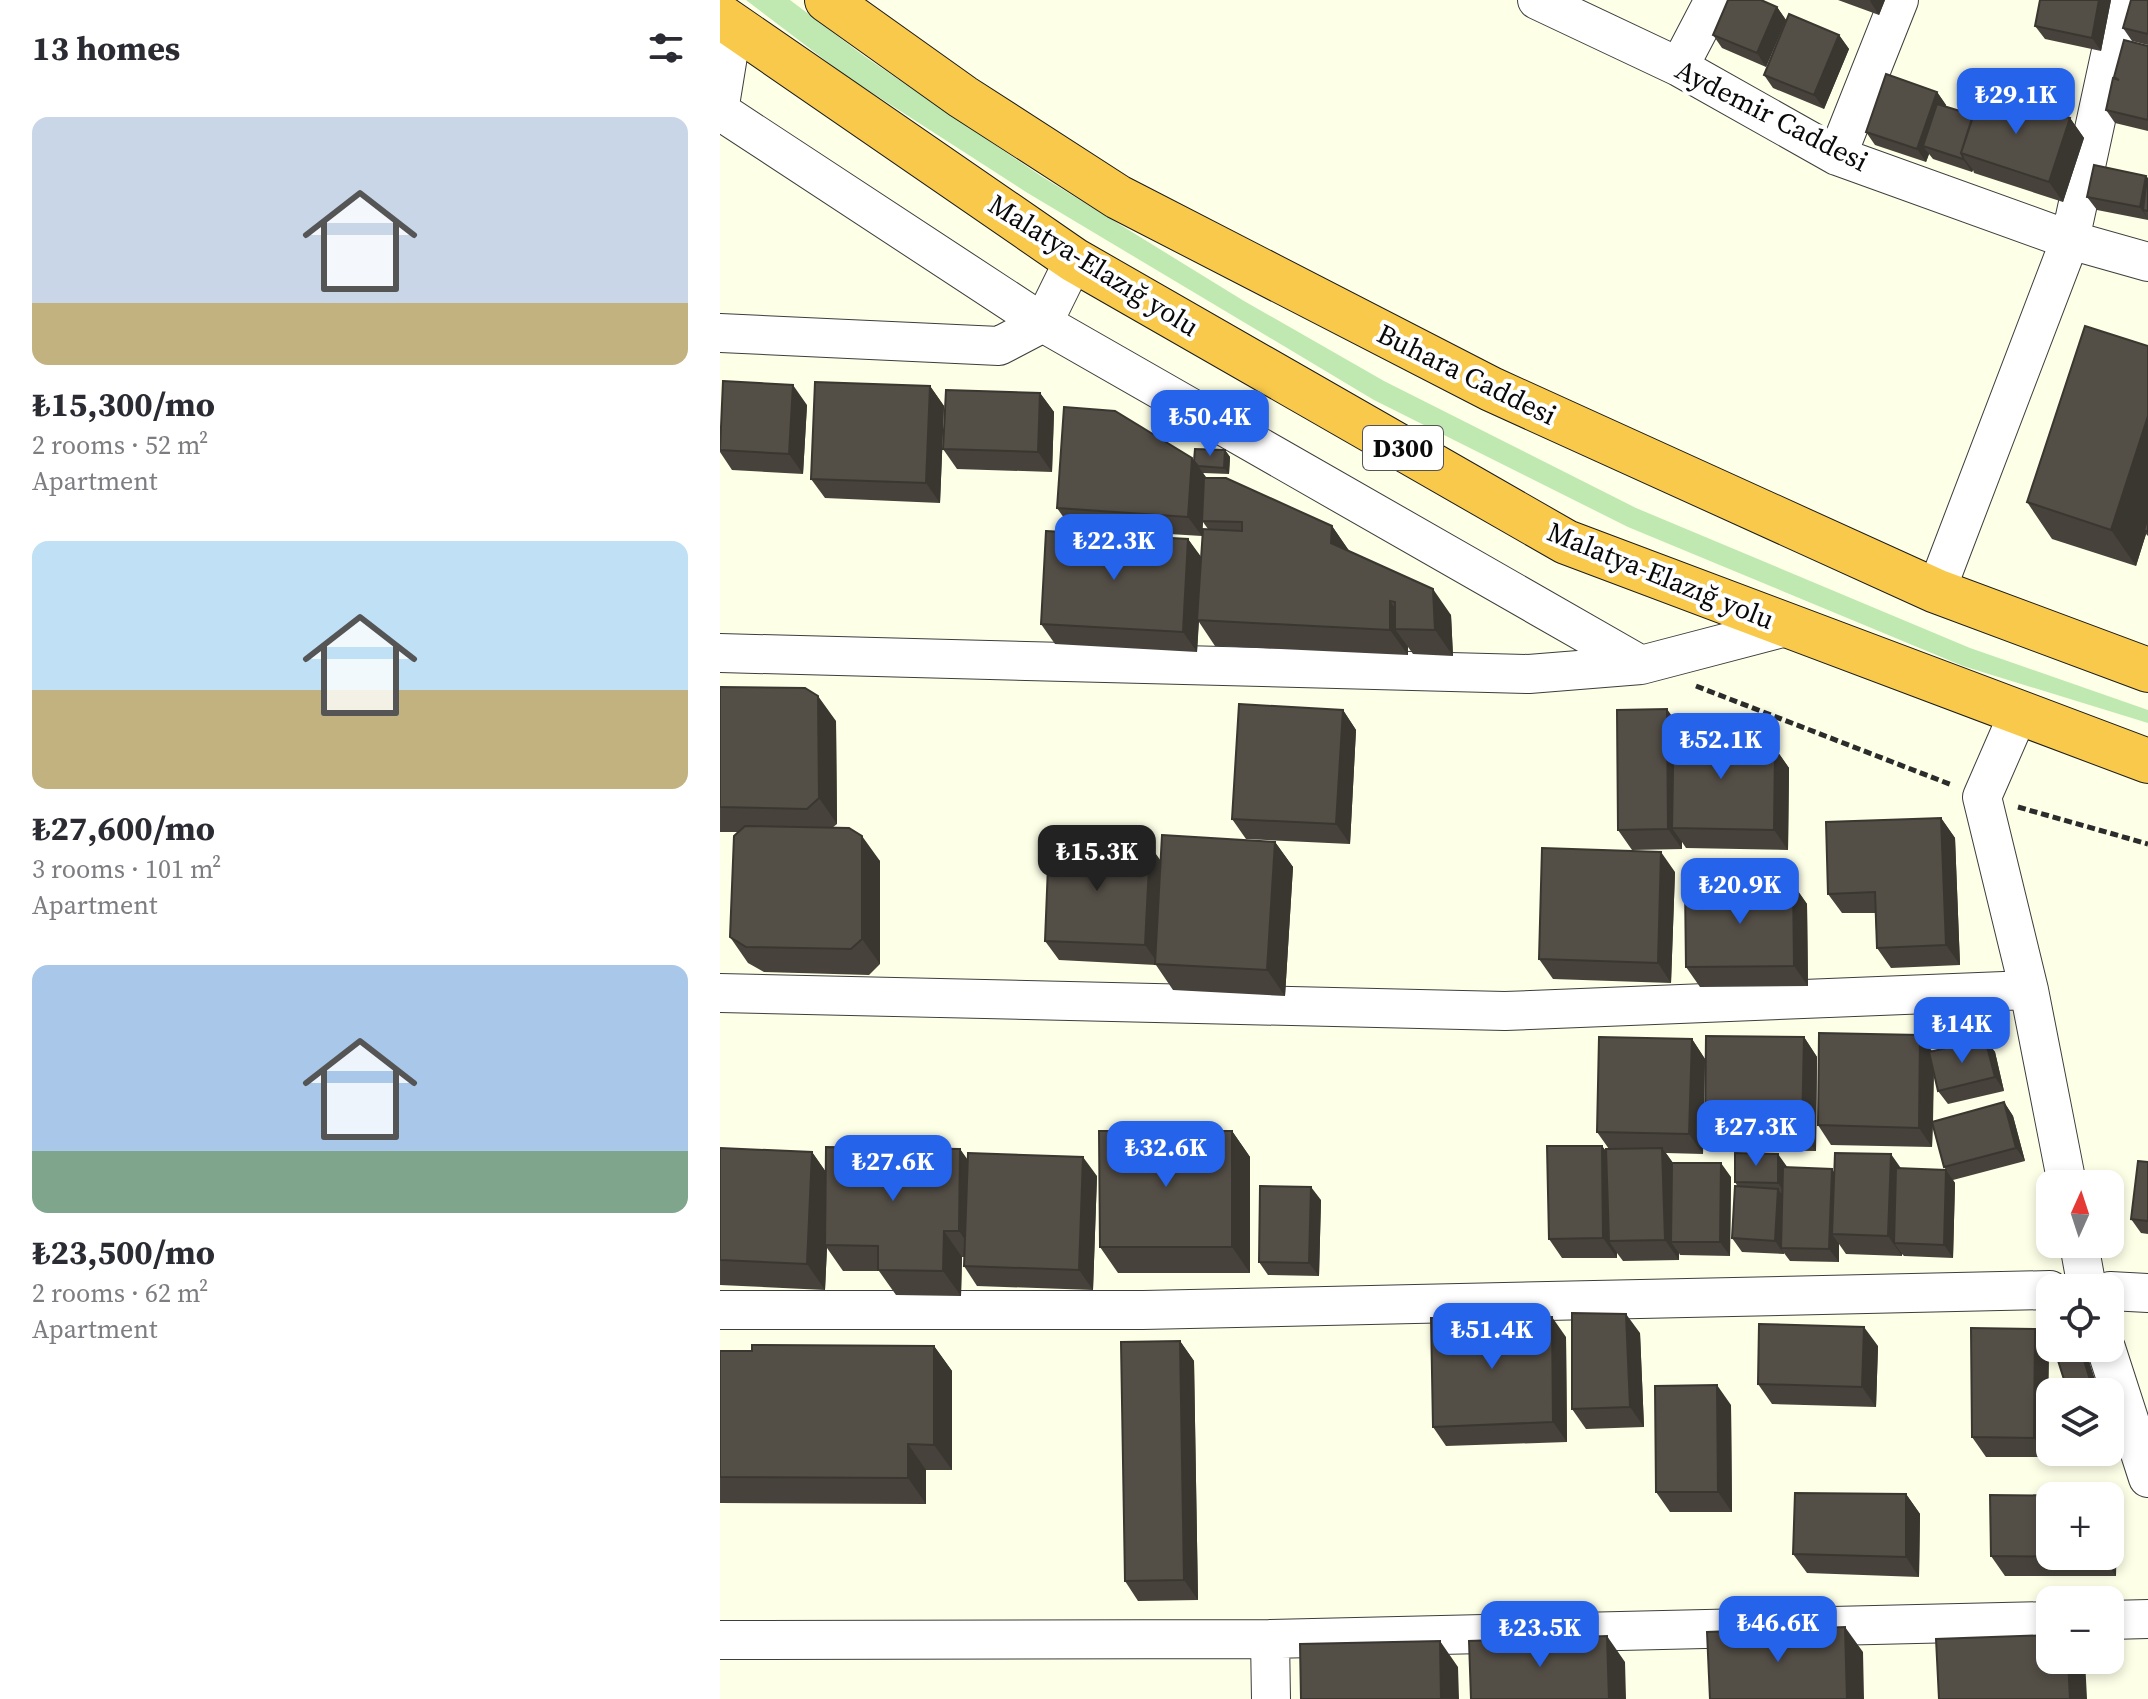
<!DOCTYPE html>
<html lang="en">
<head>
<meta charset="utf-8">
<style>
  body { margin:0; font-family:"Source Serif 4",serif; background:#f2f2f3; color:#2b2b33; height:100vh; display:flex; flex-direction:column; font-size:30px; white-space:nowrap }
  * { box-sizing:border-box; margin:0 }
  p { font-size:26px; color:#7c7c81 }
  .icon { flex:none; width:44px; height:44px; fill:none; stroke:currentColor; stroke-width:2; stroke-linecap:round; stroke-linejoin:round }
  .map { position:relative; flex:1; overflow:hidden }
  .sheet { display:flex; flex-direction:column; background:#fff; width:720px }
  .sheet>* { flex:none }
  .needle { width:52px; rotate:3deg }
  .tools { position:absolute; left:1316px; top:1170px; display:grid; gap:16px }
  .tools a { display:grid; place-items:center; width:88px; height:88px; border-radius:16px; background:#fff; box-shadow:0 4px 12px #0003; font-size:40px }
  .price { position:absolute; translate:-50% -68px; padding:0 18px; border-radius:16px; background:#2563eb; color:#fff; font-size:26px; line-height:52px; filter:drop-shadow(0 2px 4px #0008) }
  .price::after { content:''; position:absolute; left:50%; top:48px; width:24px; height:18px; margin-left:-12px; background:inherit; clip-path:polygon(0 0,100% 0,50% 100%) }
  .price.active { background:#222; color:#fff }
  ul { padding:0; list-style:none }
  li { display:grid; align-content:center; gap:16px; height:424px; padding:0 32px }
  li span { display:grid; place-items:center; height:248px; border-radius:16px; color:#555 }
  li>.icon { margin-inline-start:auto }
  span .icon { width:144px; height:144px; fill:#fffc; stroke-width:1 }
  li b { font-size:34px }
  h2 { display:flex; justify-content:space-between; align-items:center; height:96px; padding:0 32px; font-size:34px }
  main { display:flex; flex:1; min-height:0 }
  .map>svg:first-child { display:block }
  .green { fill:#bfe9b0 }
  .lines { fill:none; stroke-linecap:round; stroke-linejoin:round }
  .minor-casing { stroke:#3d3d3d; stroke-width:40 }
  .highway-casing { stroke:#1b1b1b; stroke-width:46 }
  .path { stroke:#2c2c2c; stroke-width:5; stroke-dasharray:8 4; stroke-linecap:butt }
  .minor { stroke:#fff; stroke-width:38 }
  .highway { stroke:#f9c94b; stroke-width:44 }
  .wall { fill:#47433c }
  .shaded-wall { fill:#3a3731 }
  .building { fill:#534e46; stroke:#3a3731; stroke-width:2 }
  .labels { text-anchor:middle; dominant-baseline:central; stroke-width:8; stroke-linejoin:round; paint-order:stroke }
  .shield { fill:#fff; stroke:#545454; stroke-width:2 }
  .shield-label { font-size:26px; font-weight:bold; fill:#0a0a0a }
  .street-label { font-size:28px; fill:#0a0a0a; stroke:#fff }
</style>
</head>
<body>
<main>
<section class="sheet">
<h2>13 homes<svg class="icon" aria-label="filters" viewBox="0 0 24 24"><path d="M4 7h16M4 17h16"/><circle cx="9" cy="7" r="2"/><circle cx="15" cy="17" r="2"/></svg></h2>
<ul>
<li><span style="background:linear-gradient(#c9d6e8 75%,#c2b280 0)"><svg class="icon" aria-label="home" viewBox="0 0 24 24"><path d="M3 11l9-7 9 7M6 9v11h12V9"/></svg></span><div><b>₺15,300/mo</b><p>2 rooms · 52 m²</p><p>Apartment</p></div></li>
<li><span style="background:linear-gradient(#bfe0f5 60%,#c2b280 0)"><svg class="icon" aria-label="home" viewBox="0 0 24 24"><path d="M3 11l9-7 9 7M6 9v11h12V9"/></svg></span><div><b>₺27,600/mo</b><p>3 rooms · 101 m²</p><p>Apartment</p></div></li>
<li><span style="background:linear-gradient(#a9c7e8 75%,#7fa58c 0)"><svg class="icon" aria-label="home" viewBox="0 0 24 24"><path d="M3 11l9-7 9 7M6 9v11h12V9"/></svg></span><div><b>₺23,500/mo</b><p>2 rooms · 62 m²</p><p>Apartment</p></div></li>
</ul>
</section>
<div class="map">
<svg width="1428" height="1699" viewBox="0 0 1428 1699">
  <rect width="100%" height="100%" fill="#fdffe7"/>
  <path class="green" d="M26,0H70L144,56L321,176L524,301L664,381L916,508L1250,648L1428,710V723L1243,666L908,527L654,400L306,192L126,76Z"/>
  <g class="lines">
    <defs>
      <path id="minor" d="M817,0L959,67L1117,156L1350,240L1428,262
        M959,67L994,0
        M0,105L13,25
        M0,111L323,323L921,665
        M1117,156L1179,0
        M0,333L279,346L323,323L354,260
        M1216,591L1350,240L1402,0
        M0,653L809,674L921,665L1070,626
        M1299,712L1262,797L1309,990L1347,1184
        M0,993L785,1011L1309,990
        M1359,1244L1367,1288
        M1390,1291L1428,1293
        M0,1310H423L1330,1290
        M1386,1348L1428,1478
        M1390,1620L1428,1619
        M0,1640L550,1639
        M551,1699L550,1639L1330,1621"/>
      <path id="highway" d="M107,0L243,97L398,197L771,389L1216,591L1428,670
        M0,16L354,260L846,542L1428,761"/>
    </defs>
    <use href="#minor" class="minor-casing"/>
    <use href="#highway" class="highway-casing"/>
    <path class="path" d="M976,686L1232,785
      M1298,807L1428,844"/>
    <use href="#minor" class="minor"/>
    <use href="#highway" class="highway"/>
  </g>
  <path class="wall" d="M1118,0H1165L1159,15Z
    M1391,0L1381,51L1325,39L1315,26Z
    M1428,0V45L1412,41L1403,28Z
    M1057,7L1066,20L1046,67L1002,48L993,35Z
    M1119,35L1129,49L1104,109L1053,88L1044,75Z
    M1428,46V131L1395,123L1386,110L1395,79L1394,77Z
    M1217,92L1226,105V107L1253,115L1350,118L1364,138L1343,202L1254,173L1253,170L1252,172L1213,159L1209,154L1206,162L1155,145L1146,132Z
    M1428,178V220L1377,210L1367,197Z
    M1428,346V536L1426,534L1416,566L1332,539L1307,502Z
    M210,386L224,406L220,503L105,498L91,479Z
    M320,393L334,412L332,472L237,469L223,449Z
    M87,405L83,474L12,470L0,452V426Z
    M505,450L510,457L509,474L483,473L486,478L612,526L629,551L731,615L733,656L693,654L688,647V655L495,646L479,622L477,652L335,644L321,624L468,539L481,558L488,529L483,522L482,536L351,528L337,508L472,458L474,461Z
    M0,687L116,721L117,824L112,828L160,861V964L149,975L44,972L28,963L10,937L18,832H0Z
    M623,710L636,730L630,844L526,839L512,819Z
    M954,719L1003,734H1016L1020,741L1037,748H1055L1069,768L1068,850L966,848L962,842V849L912,850L898,830Z
    M1221,818L1235,838L1240,965L1171,968L1157,948L1155,913H1122L1108,894Z
    M555,842L573,867L565,996L453,990L436,965L339,960L325,941L430,846L441,861Z
    M955,872L951,983L833,979L819,959Z
    M1073,884L1087,904L1088,986L980,987L966,967Z
    M1200,1035L1212,1051L1265,1039L1275,1052L1284,1091L1228,1104L1218,1091L1214,1072L1213,1122L1284,1102L1293,1116L1305,1161L1233,1180L1235,1183L1233,1258L1184,1256L1182,1254V1256L1126,1254L1119,1244V1262L1070,1261L1064,1253V1254L1022,1252L1012,1238L1018,1187L1015,1182L1068,1168L1115,1173L1180,1168L1226,1170L1224,1167L1213,1125L1212,1147L1111,1145L1098,1125Z
    M1084,1037L1097,1057L1096,1151L999,1150L985,1130Z
    M972,1039L985,1059L983,1154L946,1153L953,1163L1011,1177L1010,1256L960,1255L959,1253V1260L903,1261L897,1253V1258H842L829,1239L882,1146L886,1151L889,1149L877,1132Z
    M512,1131L530,1157V1273H398L380,1247Z
    M0,1148L92,1152L106,1172L240,1149L247,1160L377,1176L373,1290L257,1286L244,1266V1257H242L241,1296L176,1295L159,1271H123L107,1248L105,1290L0,1285Z
    M1428,1162V1234L1421,1233L1411,1219Z
    M601,1200L599,1276L548,1275L539,1262Z
    M1315,1329L1329,1348L1327,1457H1266L1252,1437Z
    M920,1333L924,1427L866,1429L852,1409Z
    M846,1337L847,1442L726,1446L713,1427Z
    M460,1341L474,1361L478,1600L418,1601L405,1581Z
    M214,1346L232,1371V1470H206V1504L0,1503V1351Z
    M1158,1346L1156,1407L1052,1404L1038,1384Z
    M1011,1405L1012,1512H950L936,1492Z
    M1186,1494L1200,1514L1199,1577L1087,1573L1073,1554Z
    M1330,1496L1397,1516L1396,1576H1285L1271,1556Z"/>
  <path class="shaded-wall" d="M1150,0H1165L1159,15L1150,1Z
    M1379,0H1391L1381,51L1372,38Z
    M1057,7L1066,20L1046,67L1037,53Z
    M1119,35L1129,49L1104,109L1094,95Z
    M1217,92L1226,105L1211,149L1203,146L1209,154L1206,162L1197,149Z
    M1350,118L1364,138L1343,202L1329,182Z
    M1243,157L1253,170L1252,172L1243,159Z
    M1426,176L1428,178V211L1423,210L1428,219L1420,207Z
    M73,385L87,405L83,474L69,454Z
    M210,386L224,406L220,503L206,483Z
    M320,393L334,412L332,472L318,452Z
    M1428,416V529L1424,530L1426,534L1416,566L1391,530Z
    M505,450L510,457L509,474L504,468Z
    M472,458L486,477L482,536L468,517Z
    M612,526L630,552L611,543Z
    M468,539L482,558L477,652L463,632Z
    M713,589L731,615L733,656L715,630Z
    M670,601L688,627L675,629L688,647V655L670,630Z
    M98,696L116,721L117,824L99,798Z
    M947,709L961,729L952,828L962,842V849L948,829Z
    M623,710L636,730L630,844L616,824Z
    M1055,748L1069,768L1068,850L1054,830Z
    M1221,818L1235,838L1240,965L1226,945Z
    M142,836L160,861V964L142,939Z
    M555,842L573,867L565,996L547,970Z
    M430,846L443,865L439,965L425,945Z
    M941,852L955,872L951,983L938,963Z
    M1073,884L1087,904L1088,986L1074,966Z
    M1200,1035L1214,1055L1212,1147L1199,1128Z
    M1084,1037L1097,1057L1096,1151L1082,1131Z
    M972,1039L985,1059L983,1154L969,1134Z
    M1265,1039L1275,1052L1284,1091L1275,1077Z
    M1284,1102L1293,1116L1305,1161L1296,1148Z
    M512,1131L530,1157V1273L512,1247Z
    M882,1146L896,1165L889,1241L897,1253V1258L883,1238Z
    M942,1148L956,1167L951,1242L959,1253V1260L945,1240Z
    M240,1149L258,1174L257,1257L239,1231Z
    M92,1152L110,1178L105,1245L107,1247L105,1290L87,1264Z
    M1058,1154L1068,1168L1067,1196L1058,1183Z
    M1171,1154L1185,1174L1174,1243L1182,1254V1256L1168,1236Z
    M363,1157L377,1176L373,1290L359,1270Z
    M1001,1163L1011,1177L1010,1256L1000,1242Z
    M1112,1169L1121,1182L1112,1234L1119,1244V1262L1109,1249Z
    M1226,1170L1235,1183L1233,1258L1224,1245Z
    M591,1187L601,1200L599,1276L589,1263Z
    M1058,1189L1067,1202L1061,1248L1064,1254L1055,1241Z
    M224,1231L242,1257L241,1296L223,1271Z
    M906,1314L920,1333L924,1427L910,1407Z
    M832,1317L846,1337L847,1442L833,1422Z
    M1144,1327L1158,1346L1156,1407L1142,1387Z
    M1315,1329L1329,1348L1327,1457L1314,1438Z
    M460,1341L474,1361L478,1600L464,1580Z
    M214,1346L232,1371V1470L214,1445Z
    M1360,1348H1365L1379,1392H1374Z
    M997,1385L1011,1405L1012,1512L998,1492Z
    M188,1444L206,1470V1504L188,1478Z
    M1186,1494L1200,1514L1199,1577L1186,1557Z
    M1390,1506L1397,1516L1396,1576L1382,1557L1390,1556Z
    M1125,1627L1143,1652L1144,1699H1127Z
    M887,1636L905,1662L906,1699H889Z
    M720,1641L738,1667L739,1699H721Z
    M1348,1660H1365L1367,1699H1350Z"/>
  <path class="building" d="M1008,0H1041L1057,7L1037,53L993,35Z
    M1320,0H1379L1372,38L1315,26Z
    M1411,0H1428V34L1403,28Z
    M1069,14L1119,35L1094,95L1044,75Z
    M1404,40L1428,46V120L1386,110L1393,78L1399,80L1394,77Z
    M1166,74L1217,92L1197,149L1146,132Z
    M1262,90L1350,118L1329,182L1241,153Z
    M1217,104L1253,115L1241,153L1243,157V159L1203,146Z
    M1374,165L1426,176L1420,207L1367,197Z
    M1426,186H1428V211L1423,210Z
    M1365,326L1428,346V416L1391,530L1307,502Z
    M3,381L73,385L69,454L0,450Z
    M95,382L210,386L206,483L91,479Z
    M226,390L320,393L318,452L223,449Z
    M344,407L395,411L472,458L468,517L337,508Z
    M475,449L505,450L504,468L478,466L474,461Z
    M484,478H506L612,526L611,543L713,589L715,630L675,629V602L670,601V630L477,620L483,529L522,531V522L482,521Z
    M1428,517V532L1424,530Z
    M326,531L468,539L463,632L321,624Z
    M0,687L85,688L98,696L99,798L87,809L0,807Z
    M519,704L623,710L616,824L512,819Z
    M947,709L948,829L898,830L897,710Z
    M954,718L998,727V734H1016V740L1033,741L1032,748H1055L1054,830L952,828Z
    M1221,818L1226,945L1157,948L1155,892L1108,894L1106,822Z
    M25,826L129,828L142,836V939L131,949L26,947L10,937L14,836Z
    M442,835L555,842L547,970L435,964Z
    M329,841L430,846L425,945L325,941Z
    M822,848L941,852L938,963L819,959Z
    M1073,884L1074,966L966,967L965,886Z
    M1099,1033L1200,1035L1199,1128L1098,1125Z
    M986,1036L1084,1037L1082,1131L985,1130Z
    M879,1037L972,1039L969,1134L877,1132Z
    M1265,1039L1275,1077L1218,1091L1209,1052Z
    M1284,1102L1296,1148L1224,1167L1212,1122Z
    M379,1131H512V1247H380Z
    M827,1146H882L883,1238L829,1239Z
    M106,1147L240,1149L239,1231H224L223,1271L158,1270V1246L105,1245Z
    M0,1148L92,1152L87,1264L0,1260Z
    M942,1148L945,1240L889,1241L886,1149Z
    M248,1153L363,1157L359,1270L244,1266Z
    M1015,1153L1058,1154V1183L1015,1182Z
    M1115,1153L1171,1154L1168,1236L1112,1234Z
    M1418,1161L1428,1162V1221L1411,1219Z
    M952,1163H1001L1000,1242H951Z
    M1063,1167L1112,1169L1109,1249L1061,1248Z
    M1176,1168L1226,1170L1224,1245L1174,1243Z
    M540,1186L591,1187L589,1263L539,1262Z
    M1015,1186L1058,1189L1055,1241L1012,1238Z
    M852,1313L906,1314L910,1407L852,1409Z
    M832,1317L833,1422L713,1427L711,1318Z
    M1039,1324L1144,1327L1142,1387L1038,1384Z
    M1251,1328L1315,1329L1314,1438L1252,1437Z
    M460,1341L464,1580L405,1581L401,1342Z
    M32,1345L214,1346V1445L188,1444V1478L0,1477V1351H32Z
    M1334,1348H1360L1374,1392H1348Z
    M997,1385L998,1492H936L935,1386Z
    M1075,1493L1186,1494V1557L1073,1554Z
    M1270,1495L1383,1496H1330V1556L1382,1557L1271,1556Z
    M1125,1627L1127,1699H990L987,1632Z
    M1330,1635V1660H1348L1350,1699H1219L1216,1639Z
    M887,1636L889,1699H751L749,1641Z
    M720,1641L721,1699H581L580,1644Z"/>
  <g class="labels">
    <rect class="shield" x="643" y="426" width="80" height="44" rx="6"/>
    <g class="shield-label">
      <text x="683" y="448">D300</text>
    </g>
    <g class="street-label">
      <text transform="translate(1052 115) rotate(27)">Aydemir Caddesi</text>
      <text transform="translate(374 265) rotate(32)">Malatya-Elazığ yolu</text>
      <text transform="translate(747 374) rotate(26)">Buhara Caddesi</text>
      <text transform="translate(941 575) rotate(22)">Malatya-Elazığ yolu</text>
    </g>
  </g>
</svg>
<div class="tools">
<a><svg class="needle" viewBox="-14 -14 28 28"><path d="M0-13l5 13h-10z" fill="#e53935"/><path d="M0 13l5-13h-10z" fill="#7c7c81"/></svg></a>
<a><svg class="icon" aria-label="locate" viewBox="0 0 24 24"><circle cx="12" cy="12" r="6"/><path d="M12 2v4M12 18v4M2 12h4M18 12h4"/></svg></a>
<a><svg class="icon" aria-label="layers" viewBox="0 0 24 24"><path d="M12 4l9 5-9 5-9-5zM3 14l9 5 9-5"/></svg></a>
<a>+</a>
<a>−</a>
</div>
<b class="price" style="left:1296px;top:136px">₺29.1K</b>
<b class="price" style="left:490px;top:458px">₺50.4K</b>
<b class="price" style="left:394px;top:582px">₺22.3K</b>
<b class="price" style="left:1001px;top:781px">₺52.1K</b>
<b class="price active" style="left:377px;top:893px">₺15.3K</b>
<b class="price" style="left:1020px;top:926px">₺20.9K</b>
<b class="price" style="left:1242px;top:1065px">₺14K</b>
<b class="price" style="left:1036px;top:1168px">₺27.3K</b>
<b class="price" style="left:446px;top:1189px">₺32.6K</b>
<b class="price" style="left:173px;top:1203px">₺27.6K</b>
<b class="price" style="left:772px;top:1371px">₺51.4K</b>
<b class="price" style="left:1058px;top:1664px">₺46.6K</b>
<b class="price" style="left:820px;top:1669px">₺23.5K</b>
</div>
</main>
</body>
</html>
